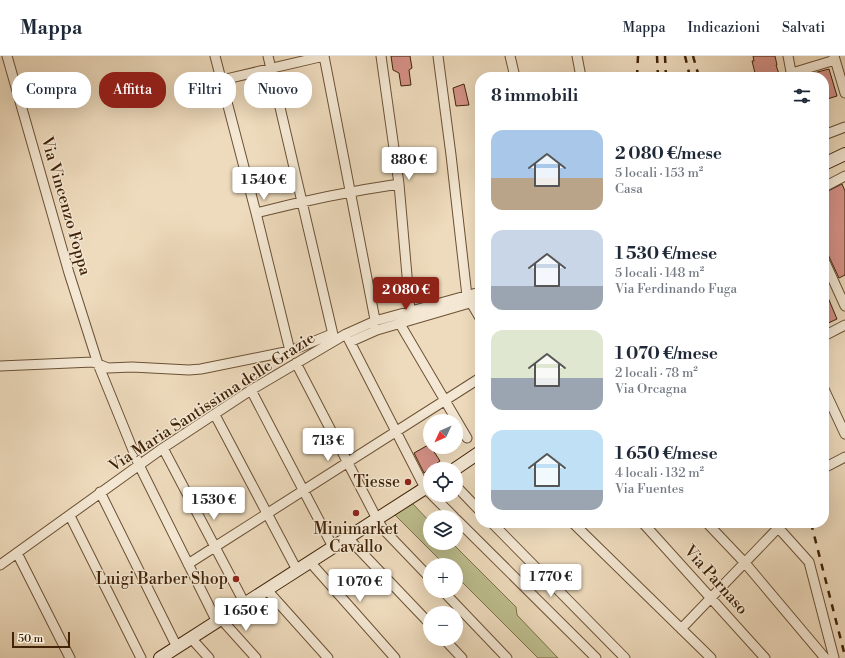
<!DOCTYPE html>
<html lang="it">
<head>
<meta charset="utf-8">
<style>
  body { margin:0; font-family:"Libre Bodoni",serif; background:#f6f6f7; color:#1f2937; height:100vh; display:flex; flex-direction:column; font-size:15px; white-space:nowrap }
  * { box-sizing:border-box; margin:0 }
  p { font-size:13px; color:#747a83 }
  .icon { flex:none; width:22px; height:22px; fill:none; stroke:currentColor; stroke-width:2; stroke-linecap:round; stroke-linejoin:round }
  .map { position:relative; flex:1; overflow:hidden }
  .drawer { position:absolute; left:475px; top:16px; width:354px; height:456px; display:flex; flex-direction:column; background:#fff; border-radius:16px; box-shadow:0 4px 16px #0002 }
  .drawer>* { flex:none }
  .guide { position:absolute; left:12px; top:16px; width:380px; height:36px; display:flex; gap:8px }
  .needle { width:26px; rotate:226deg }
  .buttons { position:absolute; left:423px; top:358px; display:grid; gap:8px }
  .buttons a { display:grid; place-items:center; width:40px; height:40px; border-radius:50%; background:#fff; box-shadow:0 4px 16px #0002; font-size:20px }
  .scale { position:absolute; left:12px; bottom:10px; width:58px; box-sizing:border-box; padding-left:4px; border:2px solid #412307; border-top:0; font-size:11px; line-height:14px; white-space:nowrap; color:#412307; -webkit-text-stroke:3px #f4e8d4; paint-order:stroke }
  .price { position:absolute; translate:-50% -34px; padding:0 9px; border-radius:4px; background:#fff; color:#222; font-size:13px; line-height:26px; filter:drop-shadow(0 1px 2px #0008) }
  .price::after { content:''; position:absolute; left:50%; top:24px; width:12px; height:9px; margin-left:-6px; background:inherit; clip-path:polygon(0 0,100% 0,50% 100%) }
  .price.current { background:#8f2418; color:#fff }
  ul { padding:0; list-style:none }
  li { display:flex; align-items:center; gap:12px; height:100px; padding:0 16px }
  li span { display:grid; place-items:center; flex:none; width:112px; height:80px; border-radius:12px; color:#555 }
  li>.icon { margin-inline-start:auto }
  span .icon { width:48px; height:48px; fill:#fffc; stroke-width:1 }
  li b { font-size:17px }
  h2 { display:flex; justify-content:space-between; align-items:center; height:48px; padding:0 16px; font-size:17px }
  .tag { padding:0 14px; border-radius:16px; background:#fff; box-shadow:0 4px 16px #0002; font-size:14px; line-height:36px }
  .tag.current { background:#8f2418; color:#fff }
  header { display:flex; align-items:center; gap:24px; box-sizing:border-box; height:56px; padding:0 20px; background:#fff; border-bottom:1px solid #e0e1e3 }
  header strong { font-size:19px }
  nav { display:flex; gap:22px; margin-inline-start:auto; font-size:14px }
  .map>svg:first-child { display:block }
  .green { fill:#bdbe8e; stroke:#7f704a }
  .building { fill:#d59187; stroke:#412307 }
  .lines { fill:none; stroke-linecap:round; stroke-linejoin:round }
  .street-casing { stroke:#6c5134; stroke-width:11 }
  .secondary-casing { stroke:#412307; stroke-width:14 }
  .street { stroke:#f4e8d4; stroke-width:9 }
  .secondary { stroke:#f4e8d4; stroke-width:12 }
  .rail { stroke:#412307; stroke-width:2.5; stroke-dasharray:7 7; stroke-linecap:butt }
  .poi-dot { fill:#8f2418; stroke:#f4e8d4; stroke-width:1.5 }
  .labels { text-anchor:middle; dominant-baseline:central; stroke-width:3; stroke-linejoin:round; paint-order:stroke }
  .street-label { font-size:16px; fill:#412307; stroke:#f4e8d4 }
  .poi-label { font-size:16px; fill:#412307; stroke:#f4e8d4; text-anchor:end }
</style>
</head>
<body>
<header>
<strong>Mappa</strong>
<nav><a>Mappa</a><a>Indicazioni</a><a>Salvati</a></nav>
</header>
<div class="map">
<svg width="845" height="602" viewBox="0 0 845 602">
  <rect width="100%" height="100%" fill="#eedbbd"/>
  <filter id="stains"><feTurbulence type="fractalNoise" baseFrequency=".005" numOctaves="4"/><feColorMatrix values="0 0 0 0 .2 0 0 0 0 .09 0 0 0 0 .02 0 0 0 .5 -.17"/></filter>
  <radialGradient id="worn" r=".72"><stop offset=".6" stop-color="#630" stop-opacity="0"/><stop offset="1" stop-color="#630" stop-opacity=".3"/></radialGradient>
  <path class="green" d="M412,447L430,466V487H452L516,551L517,559L558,602H538L456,520V509H445L395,459Z"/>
  <path class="building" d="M391,0H410L412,12L409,14L411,29L401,30L399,17L393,14Z
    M753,0H775L777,9H776L780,21H756L752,5H754Z
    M829,13L837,40L824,44V21H806V19Z
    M464,28L469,49L456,50L453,32Z
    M842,128L845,135V219L839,222L824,190V137Z
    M824,232L837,263L824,269Z
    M430,388V391H431L440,405L424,417L414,397Z"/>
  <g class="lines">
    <defs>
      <path id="street" d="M7,0L69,217L98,308L139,409L217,566
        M215,0L256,157L290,295
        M268,0L334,283
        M324,0L377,274
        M381,0L399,128L410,254
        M438,0L451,99L467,240L480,262
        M510,0L515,21
        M577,0L581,21
        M788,0L792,21
        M834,0L845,37
        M792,17L835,4
        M222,24L324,0
        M824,79L845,71
        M824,131L845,120
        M256,157C303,145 351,135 399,128
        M824,204L845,250
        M400,268L467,382
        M346,278L425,432L430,437
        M824,280L845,269
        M350,286L377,274L480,244
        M296,307L377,463L383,473L430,522
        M0,310L93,306L108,312L132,311L189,314L201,313L290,295L332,278
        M824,333L845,378
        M251,334L333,491
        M215,359L297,514
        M163,392L245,548
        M824,412L845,401
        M456,430L480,455
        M100,436L177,591
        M432,439L454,461
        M70,460L141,602
        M456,463L596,602
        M492,467L625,602
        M573,467L711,602
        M643,467L765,602
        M707,467L745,507L825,602
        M774,467L809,506L834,602
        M348,482L430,568
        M17,497L70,602
        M310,506L395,602
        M188,508L480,322
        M0,509L163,392L251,334L346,278L375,265L480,236
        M267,534L328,602
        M443,535L507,602
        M221,563L256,602
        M681,573L778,472
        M191,582L209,602
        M444,583L462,602"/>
      <path id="secondary" d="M824,108L845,98
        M455,413L480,396
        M160,602L430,429"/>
    </defs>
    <use href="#street" class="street-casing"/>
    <use href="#secondary" class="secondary-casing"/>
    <use href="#street" class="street"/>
    <use href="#secondary" class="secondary"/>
    <path class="rail" d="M657,0L658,21
      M665,0L666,21
      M685,0L690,21
      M693,0L699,21
      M637,21L638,0
      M811,467L845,600"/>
  </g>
  <g class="poi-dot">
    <circle cx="408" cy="426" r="4"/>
    <circle cx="356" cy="457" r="4"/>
    <circle cx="236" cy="523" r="4"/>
  </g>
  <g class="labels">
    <g class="street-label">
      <text transform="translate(66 150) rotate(74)">Via Vincenzo Foppa</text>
      <text transform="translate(212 346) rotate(-33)">Via Maria Santissima delle Grazie</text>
      <text transform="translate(716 524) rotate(48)">Via Parnaso</text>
    </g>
    <g class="poi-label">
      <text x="400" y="426">Tiesse</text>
      <text x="356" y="473" text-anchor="middle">Minimarket<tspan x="356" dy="18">Cavallo</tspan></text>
      <text x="228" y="523">Luigi Barber Shop</text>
    </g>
  </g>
  <rect width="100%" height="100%" filter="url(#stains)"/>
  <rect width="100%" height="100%" fill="url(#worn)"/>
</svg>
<div class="buttons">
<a><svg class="needle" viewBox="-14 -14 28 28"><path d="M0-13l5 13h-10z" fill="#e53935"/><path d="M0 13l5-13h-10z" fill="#747a83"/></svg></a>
<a><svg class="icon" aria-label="locate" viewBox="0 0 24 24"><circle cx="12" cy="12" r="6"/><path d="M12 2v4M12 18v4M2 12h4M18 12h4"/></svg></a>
<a><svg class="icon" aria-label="layers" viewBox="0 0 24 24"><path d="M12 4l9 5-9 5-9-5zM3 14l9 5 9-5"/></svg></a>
<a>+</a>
<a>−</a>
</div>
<div class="scale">50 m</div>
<b class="price" style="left:409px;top:125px">880 €</b>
<b class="price" style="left:264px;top:145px">1 540 €</b>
<b class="price current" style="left:406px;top:255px">2 080 €</b>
<b class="price" style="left:328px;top:406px">713 €</b>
<b class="price" style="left:214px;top:465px">1 530 €</b>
<b class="price" style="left:551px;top:542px">1 770 €</b>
<b class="price" style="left:360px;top:547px">1 070 €</b>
<b class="price" style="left:246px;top:576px">1 650 €</b>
<div class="guide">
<a class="tag">Compra</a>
<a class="tag current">Affitta</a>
<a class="tag">Filtri</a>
<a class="tag">Nuovo</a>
</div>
<section class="drawer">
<h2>8 immobili<svg class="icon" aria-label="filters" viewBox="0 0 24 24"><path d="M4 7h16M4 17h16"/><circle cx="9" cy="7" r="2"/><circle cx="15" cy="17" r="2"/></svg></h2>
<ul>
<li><span style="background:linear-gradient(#a9c7e8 60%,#b9a48a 0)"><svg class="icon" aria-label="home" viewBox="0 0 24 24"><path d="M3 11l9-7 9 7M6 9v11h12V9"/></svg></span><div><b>2 080 €/mese</b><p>5 locali · 153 m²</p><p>Casa</p></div></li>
<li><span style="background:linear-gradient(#c9d6e8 70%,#9aa5b1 0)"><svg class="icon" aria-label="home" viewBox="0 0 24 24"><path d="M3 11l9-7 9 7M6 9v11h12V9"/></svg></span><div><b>1 530 €/mese</b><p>5 locali · 148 m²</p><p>Via Ferdinando Fuga</p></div></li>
<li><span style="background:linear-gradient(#dfe7d0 60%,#9aa5b1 0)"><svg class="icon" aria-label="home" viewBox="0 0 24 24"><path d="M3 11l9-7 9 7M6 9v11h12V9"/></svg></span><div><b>1 070 €/mese</b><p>2 locali · 78 m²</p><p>Via Orcagna</p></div></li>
<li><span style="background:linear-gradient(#bfe0f5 75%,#9aa5b1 0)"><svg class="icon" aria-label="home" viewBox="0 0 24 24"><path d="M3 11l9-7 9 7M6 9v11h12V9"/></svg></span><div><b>1 650 €/mese</b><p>4 locali · 132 m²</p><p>Via Fuentes</p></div></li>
</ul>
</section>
</div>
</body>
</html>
